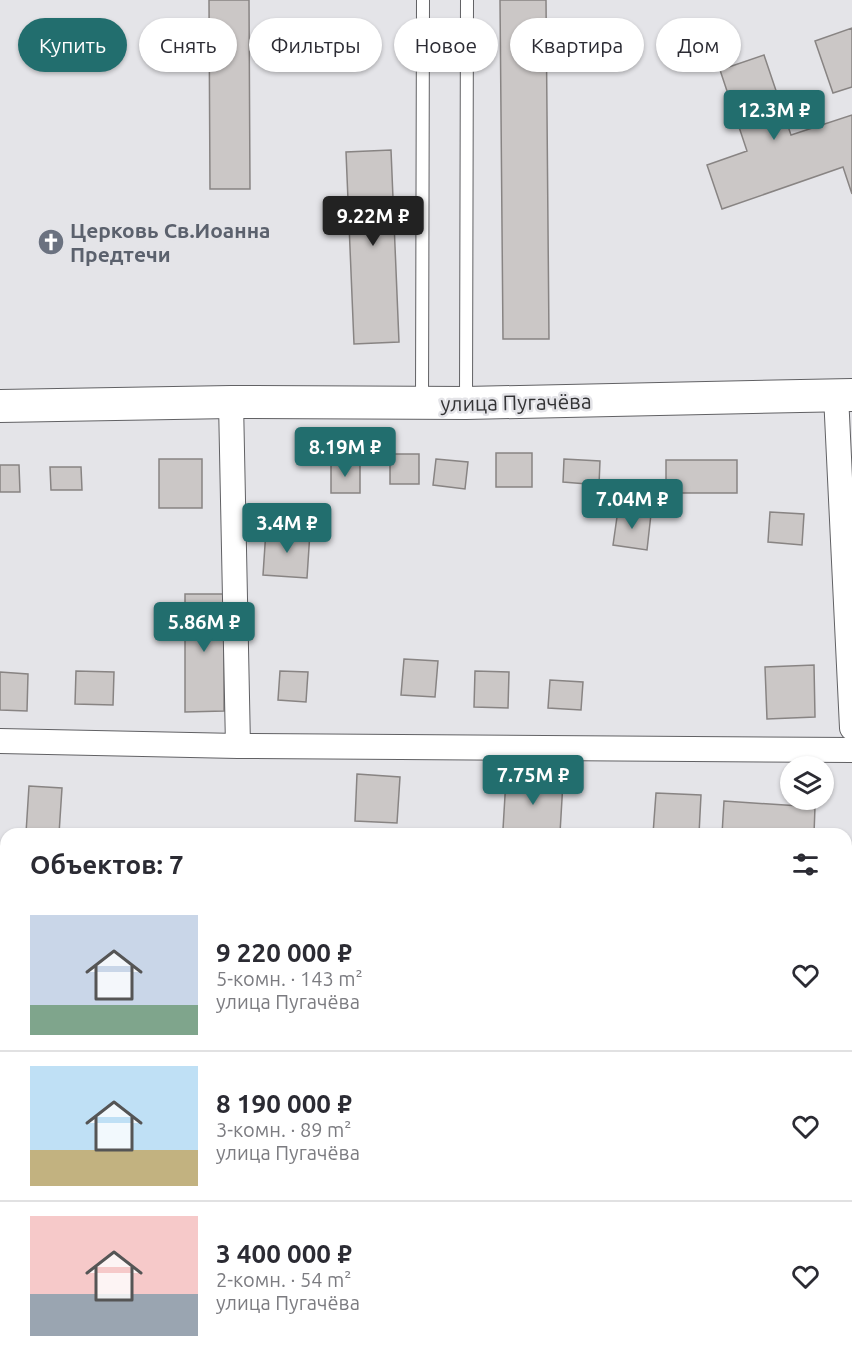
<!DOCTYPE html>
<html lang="ru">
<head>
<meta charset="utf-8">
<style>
  body { margin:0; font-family:Ubuntu,sans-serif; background:#f7f7f7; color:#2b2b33; height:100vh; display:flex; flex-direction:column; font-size:22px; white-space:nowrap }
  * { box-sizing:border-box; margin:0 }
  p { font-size:20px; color:#7c7c81 }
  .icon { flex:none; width:33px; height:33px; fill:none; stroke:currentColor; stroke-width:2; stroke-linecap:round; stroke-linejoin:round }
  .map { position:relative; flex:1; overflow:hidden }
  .sheet { position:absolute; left:0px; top:828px; width:852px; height:534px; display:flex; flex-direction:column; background:#fff; border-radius:18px 18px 0 0; box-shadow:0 2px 4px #0004 }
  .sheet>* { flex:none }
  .guide { position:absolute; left:18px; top:18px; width:816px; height:54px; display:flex; gap:12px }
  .buttons { position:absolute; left:780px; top:756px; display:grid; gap:12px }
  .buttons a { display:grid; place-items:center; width:54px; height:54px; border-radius:50%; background:#fff; box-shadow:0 2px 4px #0004; font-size:30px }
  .price { position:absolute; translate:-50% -51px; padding:0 14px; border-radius:6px; background:#226e6e; color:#fff; font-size:20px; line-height:39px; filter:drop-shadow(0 2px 3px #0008) }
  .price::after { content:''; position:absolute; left:50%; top:36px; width:18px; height:14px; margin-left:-9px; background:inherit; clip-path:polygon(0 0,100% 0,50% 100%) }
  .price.selected { background:#222; color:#fff }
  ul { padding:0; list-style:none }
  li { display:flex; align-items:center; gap:18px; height:150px; padding:0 30px }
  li+li { border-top:2px solid #e1e1e2 }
  li span { display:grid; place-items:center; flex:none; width:168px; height:120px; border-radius:0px; color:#555 }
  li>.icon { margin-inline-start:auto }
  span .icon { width:72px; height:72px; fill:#fffc; stroke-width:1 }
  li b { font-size:26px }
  h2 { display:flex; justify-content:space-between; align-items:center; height:72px; padding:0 30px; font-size:26px }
  .tag { padding:0 21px; border-radius:27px; background:#fff; box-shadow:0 2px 4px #0004; font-size:21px; line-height:54px }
  .tag.selected { background:#226e6e; color:#fff }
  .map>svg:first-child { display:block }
  .building { fill:#cbc7c6; stroke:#888483; stroke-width:1.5 }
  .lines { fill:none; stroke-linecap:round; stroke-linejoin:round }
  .service-casing { stroke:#616164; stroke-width:14 }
  .minor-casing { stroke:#616164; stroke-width:26 }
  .tertiary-casing { stroke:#616164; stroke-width:34 }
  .path { stroke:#8e8e91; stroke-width:4; stroke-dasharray:4.5 4.5; stroke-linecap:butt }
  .service { stroke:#fff; stroke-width:12 }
  .minor { stroke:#fff; stroke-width:24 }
  .tertiary { stroke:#fff; stroke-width:32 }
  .labels { text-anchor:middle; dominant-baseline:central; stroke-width:5; stroke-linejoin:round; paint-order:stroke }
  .worship-label { font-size:21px; font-weight:bold; fill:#5b616d; stroke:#e4e4e8; text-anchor:start }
  .street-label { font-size:21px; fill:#333335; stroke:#e4e4e8 }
</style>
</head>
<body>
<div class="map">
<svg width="852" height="1362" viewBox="0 0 852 1362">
  <rect width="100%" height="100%" fill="#e4e4e8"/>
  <path class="building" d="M209,0H249L250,189H210Z
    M500,0H546L549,339H503Z
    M852,28V87L833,93L815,41Z
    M764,55L791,135L852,115V194L843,167L722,209L707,165L747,151L720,70Z
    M391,150L399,342L354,344L346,152Z
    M496,453H532V487H496Z
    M390,454H419V484H390Z
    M159,459H202V508H159Z
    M436,459L468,462L465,489L433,485Z
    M564,459L600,461L599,485L563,482Z
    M666,460H737V493H666Z
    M331,463H360V493H331Z
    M0,465H19L20,492H0Z
    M50,467H81L82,490H51Z
    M618,510L651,514L647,550L613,545Z
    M770,512L804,514L802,545L768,542Z
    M266,530L310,532L307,578L263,575Z
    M185,594H224V711L185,712Z
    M404,659L438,661L435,697L401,695Z
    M814,665L815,717L767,719L765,667Z
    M76,671L114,672L113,705L75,704Z
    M280,671L308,672L306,702L278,700Z
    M475,671L509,672L508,708L474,707Z
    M0,672L28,674L27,711L0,710Z
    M550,680L583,682L581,710L548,708Z
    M357,774L400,777L397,823L355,821Z
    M506,779L563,782L560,833L503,829Z
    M29,786L62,788L59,834L26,833Z
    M656,793L701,795L699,834H653Z
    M724,801L815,807L814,834H722Z
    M0,910L6,911V946H0Z
    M0,1110L6,1111V1136L0,1135Z
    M326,1356H422L424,1362H328Z
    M531,1356H592L595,1362H533Z"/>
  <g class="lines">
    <defs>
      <path id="service" d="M422,402L423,0
        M466,403L467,0"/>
      <path id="minor" d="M836,395L852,728
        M231,402L238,746
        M0,741L238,746L852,750
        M0,1044L6,1045
        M846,1267L852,1236
        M827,1362L828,1356"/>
      <path id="tertiary" d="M0,406L231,402L466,403L852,395"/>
    </defs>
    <use href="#service" class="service-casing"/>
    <use href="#minor" class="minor-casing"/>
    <use href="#tertiary" class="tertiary-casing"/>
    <path class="path" d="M846,1119L852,1117
      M607,1356L609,1362
      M637,1362L643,1356"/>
    <use href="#service" class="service"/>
    <use href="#minor" class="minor"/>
    <use href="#tertiary" class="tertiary"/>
  </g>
  <defs>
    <symbol id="church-disc" viewBox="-11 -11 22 22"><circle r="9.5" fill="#6b7280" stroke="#e4e4e8"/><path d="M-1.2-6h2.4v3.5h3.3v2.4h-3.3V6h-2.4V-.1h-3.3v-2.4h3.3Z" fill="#fff"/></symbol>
  </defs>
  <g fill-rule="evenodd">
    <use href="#church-disc" x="36" y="227" width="30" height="30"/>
  </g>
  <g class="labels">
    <g class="worship-label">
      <text x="70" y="230">Церковь Св.Иоанна<tspan x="70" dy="24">Предтечи</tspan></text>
    </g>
    <g class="street-label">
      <text transform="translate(516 402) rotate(-1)">улица Пугачёва</text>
    </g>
  </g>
</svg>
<div class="buttons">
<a><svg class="icon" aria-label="layers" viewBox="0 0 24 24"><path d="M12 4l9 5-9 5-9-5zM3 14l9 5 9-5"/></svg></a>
</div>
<b class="price" style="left:774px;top:141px">12.3M ₽</b>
<b class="price selected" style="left:373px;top:247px">9.22M ₽</b>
<b class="price" style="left:345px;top:478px">8.19M ₽</b>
<b class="price" style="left:632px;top:530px">7.04M ₽</b>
<b class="price" style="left:287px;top:554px">3.4M ₽</b>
<b class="price" style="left:204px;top:653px">5.86M ₽</b>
<b class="price" style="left:533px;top:806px">7.75M ₽</b>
<div class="guide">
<a class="tag selected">Купить</a>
<a class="tag">Снять</a>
<a class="tag">Фильтры</a>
<a class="tag">Новое</a>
<a class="tag">Квартира</a>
<a class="tag">Дом</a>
</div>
<section class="sheet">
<h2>Объектов: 7<svg class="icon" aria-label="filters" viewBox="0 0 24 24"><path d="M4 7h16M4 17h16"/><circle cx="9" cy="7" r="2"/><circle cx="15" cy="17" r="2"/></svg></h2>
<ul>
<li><span style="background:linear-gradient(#c9d6e8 75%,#7fa58c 0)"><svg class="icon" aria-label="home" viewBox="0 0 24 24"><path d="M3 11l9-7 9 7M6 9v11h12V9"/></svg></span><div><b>9 220 000 ₽</b><p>5-комн. · 143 m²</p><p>улица Пугачёва</p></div><svg class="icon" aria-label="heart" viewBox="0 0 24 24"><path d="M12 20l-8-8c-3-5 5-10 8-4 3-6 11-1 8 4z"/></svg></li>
<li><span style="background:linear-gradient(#bfe0f5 70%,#c2b280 0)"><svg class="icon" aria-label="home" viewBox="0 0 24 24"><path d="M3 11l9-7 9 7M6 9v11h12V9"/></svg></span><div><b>8 190 000 ₽</b><p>3-комн. · 89 m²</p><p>улица Пугачёва</p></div><svg class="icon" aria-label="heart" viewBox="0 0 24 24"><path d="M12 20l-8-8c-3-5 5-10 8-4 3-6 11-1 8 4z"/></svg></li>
<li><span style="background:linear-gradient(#f6c9c9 65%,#9aa5b1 0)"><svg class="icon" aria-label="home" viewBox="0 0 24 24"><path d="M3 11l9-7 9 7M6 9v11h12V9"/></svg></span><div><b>3 400 000 ₽</b><p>2-комн. · 54 m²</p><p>улица Пугачёва</p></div><svg class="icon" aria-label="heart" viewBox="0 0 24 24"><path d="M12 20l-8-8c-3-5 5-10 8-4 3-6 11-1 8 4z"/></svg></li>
</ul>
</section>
</div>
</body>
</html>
